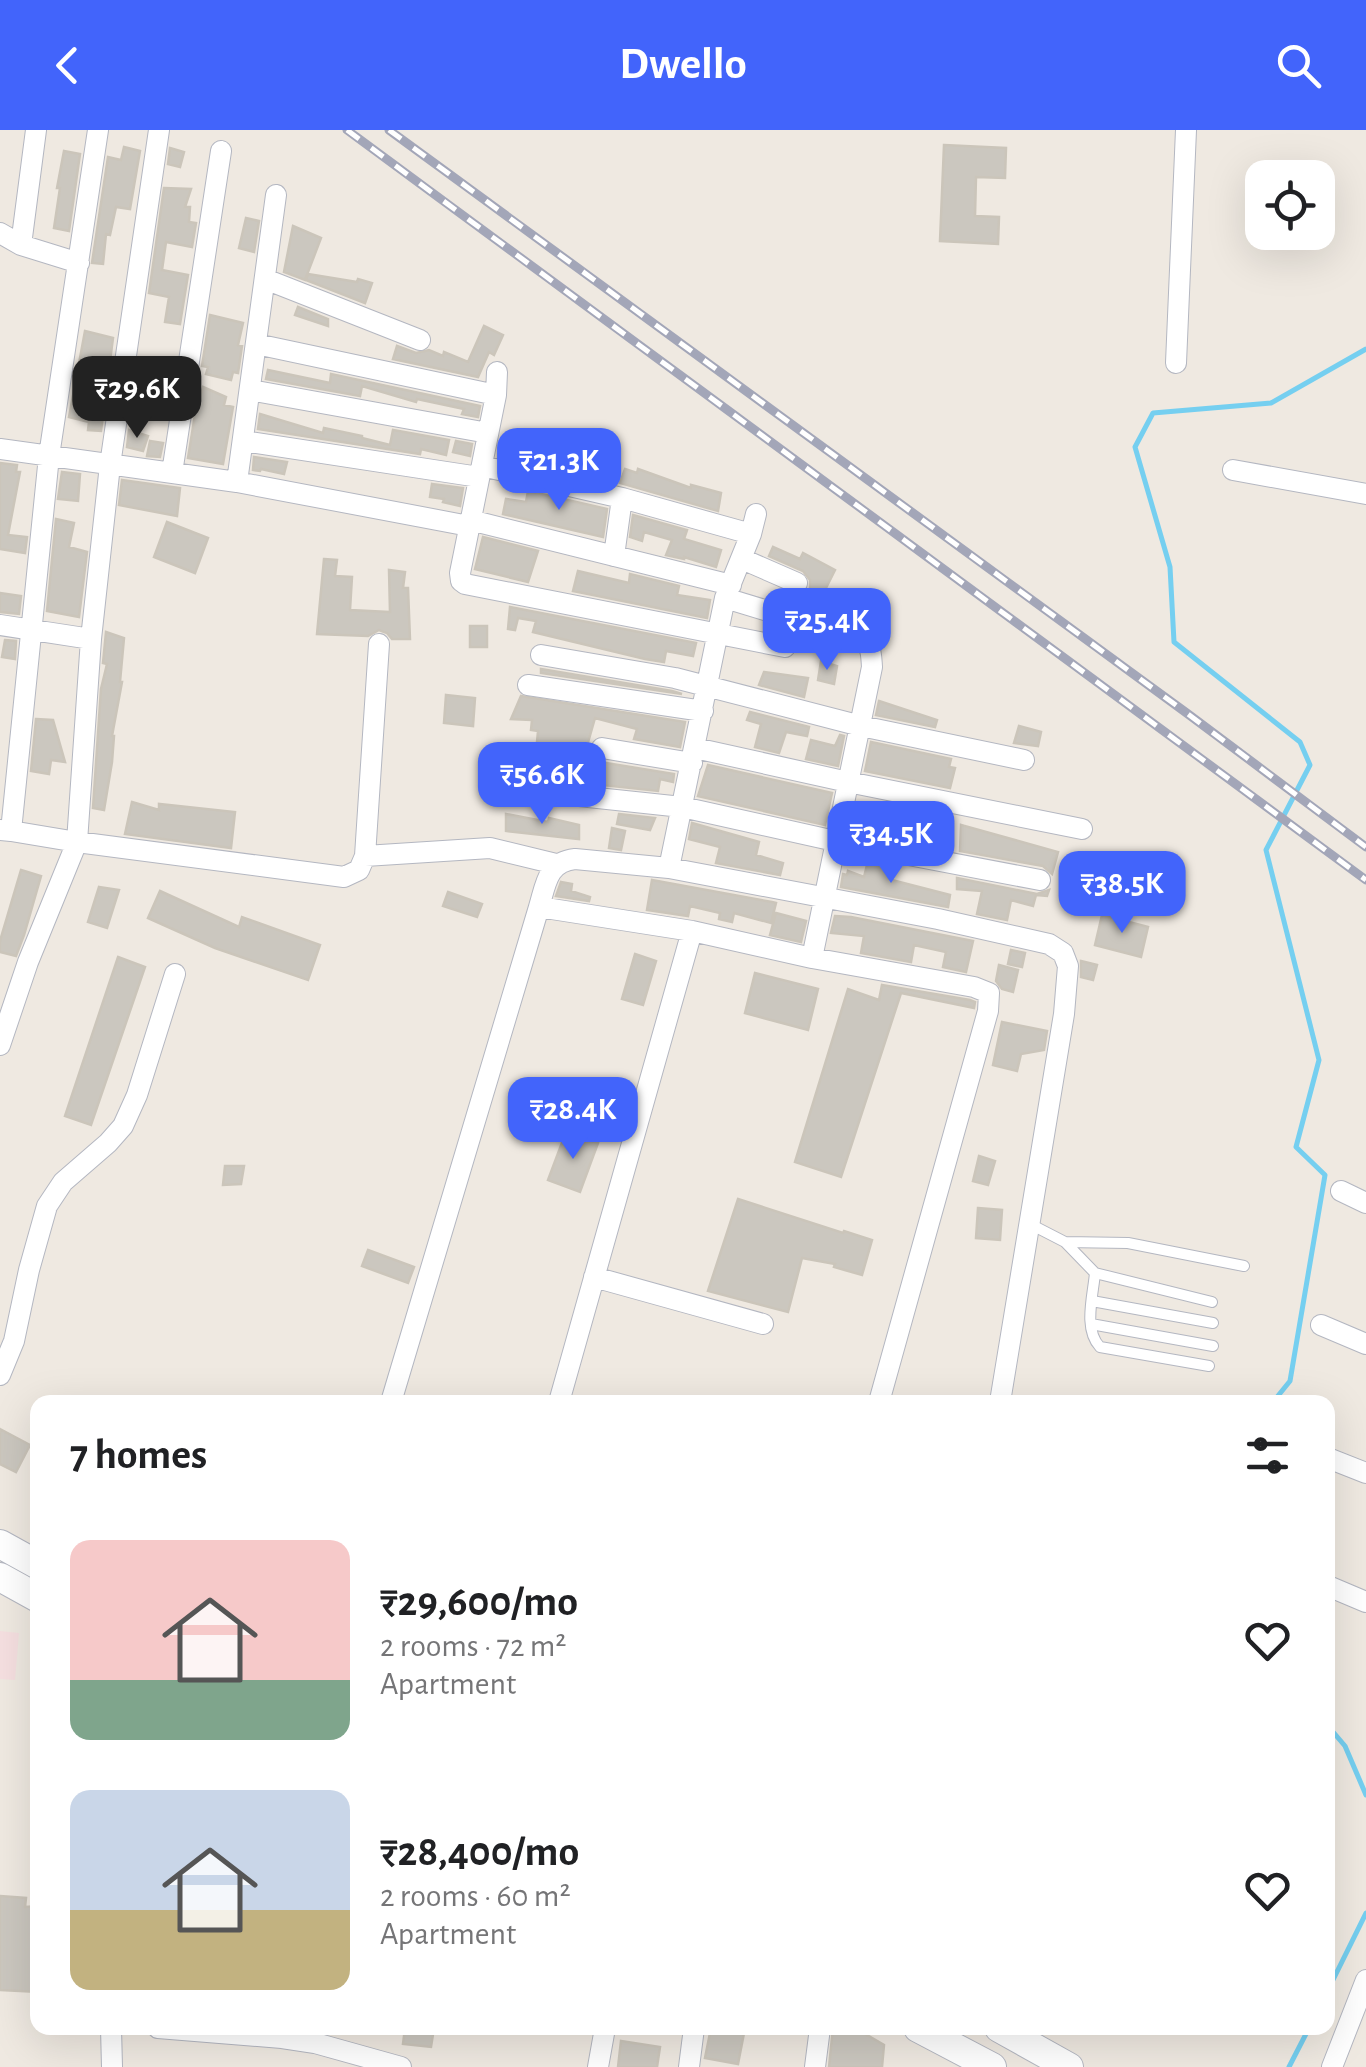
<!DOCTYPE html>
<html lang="en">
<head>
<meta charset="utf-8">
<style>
  body { margin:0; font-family:"Alegreya Sans",sans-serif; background:#f6f6f6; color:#202124; height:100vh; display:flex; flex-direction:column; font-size:38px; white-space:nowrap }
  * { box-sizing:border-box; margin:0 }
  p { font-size:32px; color:#757577 }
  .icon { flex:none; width:55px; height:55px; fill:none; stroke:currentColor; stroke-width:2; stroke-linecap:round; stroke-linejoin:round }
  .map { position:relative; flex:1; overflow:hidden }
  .drawer { position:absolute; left:30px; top:1265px; width:1305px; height:640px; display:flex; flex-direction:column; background:#fff; border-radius:20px; box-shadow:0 10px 40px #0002 }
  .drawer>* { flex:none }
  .controls { position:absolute; left:1245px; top:30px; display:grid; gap:20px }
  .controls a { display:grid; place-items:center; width:90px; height:90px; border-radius:20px; background:#fff; box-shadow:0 10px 40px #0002; font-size:50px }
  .price { position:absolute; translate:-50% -85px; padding:0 22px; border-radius:20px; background:#4264fb; color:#fff; font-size:32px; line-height:65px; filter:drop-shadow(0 2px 5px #0008) }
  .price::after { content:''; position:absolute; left:50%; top:60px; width:30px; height:22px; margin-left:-15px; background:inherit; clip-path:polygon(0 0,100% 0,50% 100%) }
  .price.selected { background:#222; color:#fff }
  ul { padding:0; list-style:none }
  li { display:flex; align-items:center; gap:30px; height:250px; padding:0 40px }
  li span { display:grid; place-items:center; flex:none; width:280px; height:200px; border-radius:20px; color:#555 }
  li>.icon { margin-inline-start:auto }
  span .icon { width:120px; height:120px; fill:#fffc; stroke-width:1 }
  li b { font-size:42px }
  h2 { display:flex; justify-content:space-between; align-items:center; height:120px; padding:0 40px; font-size:42px }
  header { display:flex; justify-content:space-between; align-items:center; height:130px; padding:0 40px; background:#4264fb; color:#fff; font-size:45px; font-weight:600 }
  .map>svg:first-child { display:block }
  .medical { fill:#f5dfe0 }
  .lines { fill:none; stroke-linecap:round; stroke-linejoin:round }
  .stream { stroke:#75cff0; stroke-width:5 }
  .building { fill:#cbc7bf; stroke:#cbc5ba; stroke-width:2.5 }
  .lane-casing { stroke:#b4b7c1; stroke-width:12 }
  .street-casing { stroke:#b4b7c1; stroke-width:22 }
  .secondary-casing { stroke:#b4b7c1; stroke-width:30 }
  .lane { stroke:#fff; stroke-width:10 }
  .street { stroke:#fff; stroke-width:20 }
  .secondary { stroke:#fff; stroke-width:28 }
  .rail-casing { stroke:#a3a6b8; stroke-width:9 }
  .rail { stroke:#fff; stroke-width:5; stroke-dasharray:15; stroke-linecap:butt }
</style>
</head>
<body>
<header><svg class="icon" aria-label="back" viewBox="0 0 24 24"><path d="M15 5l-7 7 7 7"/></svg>Dwello<svg class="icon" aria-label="search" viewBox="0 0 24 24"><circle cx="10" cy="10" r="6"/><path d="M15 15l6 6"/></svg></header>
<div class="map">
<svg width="1366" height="1937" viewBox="0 0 1366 1937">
  <rect width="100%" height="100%" fill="#efe9e1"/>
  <path class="medical" d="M0,1501L19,1503L15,1550L0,1549Z"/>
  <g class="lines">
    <path class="stream" d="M1273,1272L1290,1251L1325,1045L1296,1017L1319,930L1266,720L1310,635L1300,612L1174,512L1170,437L1135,317L1153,283L1271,273L1366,219
      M1328,1596L1345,1616L1366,1665
      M1328,1860L1366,1783
      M1289,1937L1309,1898"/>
  </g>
  <path class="building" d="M944,15L1006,18L1005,48L976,47L975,86L999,87L998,114L940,111Z
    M124,17L140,21L130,79L116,77L110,105L106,104L103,134L92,133L108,27L121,30Z
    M170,18L184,22L180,37L168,34Z
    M64,21L80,24L69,101L54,98L60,58H57Z
    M164,58L191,59L185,77H190L189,92L196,93L192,117L166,112L162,140L188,145L180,194L165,192L169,167L149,163Z
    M246,88L259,91L254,122L239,118Z
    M293,96L321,108L305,150L284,142Z
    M308,144L357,152L358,149L372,153L365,173L306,150Z
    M298,177L328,189V196L295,185Z
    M210,185L243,193L238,215L242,216L238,243L233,242L231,250L206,244L208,237L202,236Z
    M484,196L503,205L494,225L489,222L478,247L393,229L397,216L416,223L429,220L443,226L444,222L468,232Z
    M85,201L113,208L101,301L88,300L89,292L69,287Z
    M160,229L175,232L167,286L151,283Z
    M268,240L330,253L331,244L480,276L478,287L462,284L464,279L417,269L416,272L362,256L360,266L266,249Z
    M203,257L226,267L224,275L233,277L223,334L188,328L197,272H199Z
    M260,284L323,303L324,298L362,306V308L390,315L393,300L449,310L446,325L421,319L420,324L258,299Z
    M129,300L148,306L143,321L127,317Z
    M150,311L163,313L160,327L147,326Z
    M456,311L472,314L470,326L453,322Z
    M254,327L287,332L284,344L261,339L260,341L253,340Z
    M0,333L17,335L16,342H20L8,405L27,407L25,423L0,419Z
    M625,339L637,343L638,339L691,358V355L721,363L718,381L620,353Z
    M62,342L80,344L78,371L58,369Z
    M122,350L180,358L177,386L119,375Z
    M432,354L463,358L460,376L443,372L444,369L430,367Z
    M528,361L607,379L603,407L503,384L506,369L526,372Z
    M633,385L687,400L684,409L721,420L716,437L684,427V429L666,425L672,410L644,402L642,411L630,407Z
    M56,389L74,393L69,417L87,422L79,487L47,481Z
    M167,392L208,408L195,443L154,427Z
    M483,407L538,421L528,452L475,439Z
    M773,417L800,429L803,423L835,440L823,464L834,468L830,482L791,470L792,466H800L806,463L810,458V450L803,441L769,426Z
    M324,429L337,430L335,446L352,447L350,480L390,482L389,440L405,442L403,458H408L410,509H392L387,503L379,500L368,506L317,504Z
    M578,441L629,453L630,444L679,456L677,465L710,470L707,488L573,461Z
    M0,463L21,466L19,484L0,482Z
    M510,477L696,513L693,526L666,521L664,532L645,529L533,502L536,491L518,488L515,500L508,499Z
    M470,496H487V517H470Z
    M106,502L124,508L120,552H122L112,606H114L112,632L104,680L93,678L101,559L107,534L103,533Z
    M5,510L16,511L15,529L2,527Z
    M821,531L837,536L834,554L818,550Z
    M541,539L672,561L682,564L541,543Z
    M764,542L808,548L804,567L759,555Z
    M446,565L475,568L473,596L444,593Z
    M521,566L685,592L680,617L634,609L637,599L595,588L585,623H589L593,628L600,632L674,644L673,652L660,649L658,661L564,651L568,628L536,623L538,601L531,600L532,590L511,589Z
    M879,571L937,590L935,597L876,585Z
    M750,582L809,597L807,606L786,602L779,623L755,617L761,594L747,590Z
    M36,589L53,590L65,632L51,630L49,644L31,641Z
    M1019,596L1041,602L1038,616L1014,613Z
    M840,605L844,606L838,636L806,629L811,610L835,616Z
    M871,612L951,629L949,637L955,638L950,658L865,641Z
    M708,635L832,663L825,695L698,666Z
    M132,672L159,680V674L235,682L231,718L125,704Z
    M894,675L927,682L925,692L941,696L936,716L888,705Z
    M506,684L548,692L549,688L579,695V709L506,701Z
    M619,684L655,688L650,700L617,694Z
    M692,693L759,712L756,725L783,733L780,745L716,733L720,717L689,709Z
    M961,695L1058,722L1052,744L1043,736L960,721Z
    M612,698L625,701L621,720L609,718Z
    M868,731L891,736L888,749L950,765L948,777L841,757L843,744L847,745L848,741L864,747Z
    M21,740L41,746L24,805L16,826L0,822V811Z
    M957,748L1037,764L1049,760L1047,766L1036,765L1033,776L1011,770L1007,790L977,784L982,761L957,759Z
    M652,750L772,772L776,773L771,793L734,783L732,792L719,789L720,783L690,776L688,786L647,780Z
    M561,752L572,754L571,761L590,767L589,771L556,766Z
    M99,757L119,760L107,798L88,792Z
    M160,761L239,797L242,787L320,815L308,850L215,818L148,788Z
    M448,762L482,774L477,787L443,776Z
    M776,783L806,791L801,812L770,805Z
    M1102,785L1148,797L1141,827L1095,815Z
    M835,786L851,787L973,811L966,842L943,837L946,822L914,815L911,832L861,823L864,806L831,803Z
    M1011,820L1025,823L1022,837L1008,834Z
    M635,824L656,831L643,875L622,869Z
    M118,827L145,837L91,995L65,986Z
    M1081,831L1097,835L1093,850L1081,847Z
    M999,835L1018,840L1013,862L1002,859L996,851Z
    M755,843L818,859L808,900L745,883Z
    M882,855L970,870L975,872L974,878L901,863L841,1047L795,1032L848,859L879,870Z
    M1002,892L1047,901L1044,920L1021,924L1017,941L993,935Z
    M566,1002L598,1013L580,1062L548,1050Z
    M979,1026L995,1031L988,1055L973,1051Z
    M225,1036H244L241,1054L223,1055Z
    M738,1069L843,1103L844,1101L872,1110L862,1145L834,1137L835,1134L802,1128L788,1182L708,1161Z
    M978,1078L1002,1080L1000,1110L976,1108Z
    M368,1120L414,1137L408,1153L362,1136Z
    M0,1299L30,1315L16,1342L0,1334Z
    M0,1766L26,1768L25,1777L38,1776V1862L0,1860Z
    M405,1898H434L431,1917L403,1914Z
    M711,1898H745L738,1934L705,1928Z
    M833,1898H855L884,1915L882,1937H829Z
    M621,1911L660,1917L657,1937H618Z"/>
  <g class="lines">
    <defs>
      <path id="lane" d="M1030,1094L1065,1112L1095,1143L1212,1172
        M1065,1112L1128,1113L1244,1136
        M1095,1143C1093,1166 1083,1199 1100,1217L1209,1236
        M1092,1171L1213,1193
        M1091,1194L1213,1216"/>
      <path id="street" d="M159,0L110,335L91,509L77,712L344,747L359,740L365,726L379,514
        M0,103L21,115L79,133
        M21,115L36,0
        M265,149L420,210
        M256,214L496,265
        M1176,233L1186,0
        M497,242L496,265L460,443L461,451L465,454L785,517
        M250,260L488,303
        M243,311L479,347
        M0,319L237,352L469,396
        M482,336L622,368L751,404
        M1233,340L1366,364
        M172,343L221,21
        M237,352L276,65
        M470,390L731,455
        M614,426L622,368
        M742,429L797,453
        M725,468L860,509C872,515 871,524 872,537L812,828
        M0,495L91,509
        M541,525L675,548L861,596L1024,630
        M528,555L703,581
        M602,618L692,633
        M695,618L848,652L1082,699
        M503,658L682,677L835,711L1040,750
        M0,700L11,701L49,326L98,0
        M365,726L490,718L556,734
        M669,738L725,468L751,404L756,384
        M539,777C546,754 547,732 575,729L669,738L938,789L1049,814L1063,823L1068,836L1064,884L1000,1272
        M0,915L28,832L77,712L11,701
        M1341,1061L1366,1073
        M594,1147L763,1194
        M1321,1195L1366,1214
        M0,1245L14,1211L29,1140L47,1076L63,1052L108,1013L123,996L137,965L175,844
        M391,1272L539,777L692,801L812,828L974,857L989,863L988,881L879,1272
        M559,1272L692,801
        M1328,1328L1366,1343
        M1328,1456L1366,1472
        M111,1898L112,1937
        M158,1898L282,1908L315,1913L401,1937
        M598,1937L605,1898
        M689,1937L694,1898
        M815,1937L820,1898
        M1332,1937L1366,1850"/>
      <path id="secondary" d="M0,1414L38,1435
        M0,1447L38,1468
        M918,1898L992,1937
        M999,1898L1069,1937"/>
    </defs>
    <use href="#lane" class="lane-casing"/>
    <use href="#street" class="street-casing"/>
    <use href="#secondary" class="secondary-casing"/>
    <use href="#lane" class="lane"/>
    <use href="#street" class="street"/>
    <use href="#secondary" class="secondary"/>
    <defs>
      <path id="rail" d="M347,0L1366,750
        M389,0L1188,584L1366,717"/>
    </defs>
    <use href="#rail" class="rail-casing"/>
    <use href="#rail" class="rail"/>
  </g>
</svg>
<div class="controls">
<a><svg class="icon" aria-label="locate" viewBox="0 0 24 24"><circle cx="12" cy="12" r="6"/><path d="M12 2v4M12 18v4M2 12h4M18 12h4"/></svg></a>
</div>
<b class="price selected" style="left:137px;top:311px">₹29.6K</b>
<b class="price" style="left:559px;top:383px">₹21.3K</b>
<b class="price" style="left:827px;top:543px">₹25.4K</b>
<b class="price" style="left:542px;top:697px">₹56.6K</b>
<b class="price" style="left:891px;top:756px">₹34.5K</b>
<b class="price" style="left:1122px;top:806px">₹38.5K</b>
<b class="price" style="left:573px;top:1032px">₹28.4K</b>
<section class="drawer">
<h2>7 homes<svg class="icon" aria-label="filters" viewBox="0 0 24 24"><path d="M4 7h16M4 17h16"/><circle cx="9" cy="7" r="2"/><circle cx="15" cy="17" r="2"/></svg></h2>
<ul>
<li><span style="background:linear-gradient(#f6c9c9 70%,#7fa58c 0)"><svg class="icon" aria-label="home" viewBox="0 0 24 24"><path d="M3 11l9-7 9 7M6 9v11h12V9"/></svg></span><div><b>₹29,600/mo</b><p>2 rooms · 72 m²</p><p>Apartment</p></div><svg class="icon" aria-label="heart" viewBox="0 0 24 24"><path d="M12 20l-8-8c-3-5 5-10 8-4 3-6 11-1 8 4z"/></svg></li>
<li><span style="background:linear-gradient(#c9d6e8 60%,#c2b280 0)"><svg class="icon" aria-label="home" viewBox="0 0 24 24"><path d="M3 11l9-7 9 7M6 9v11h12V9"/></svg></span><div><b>₹28,400/mo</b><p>2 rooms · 60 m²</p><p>Apartment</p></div><svg class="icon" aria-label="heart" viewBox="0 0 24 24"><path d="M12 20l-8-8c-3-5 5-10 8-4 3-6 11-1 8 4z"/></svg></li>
</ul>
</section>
</div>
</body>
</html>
